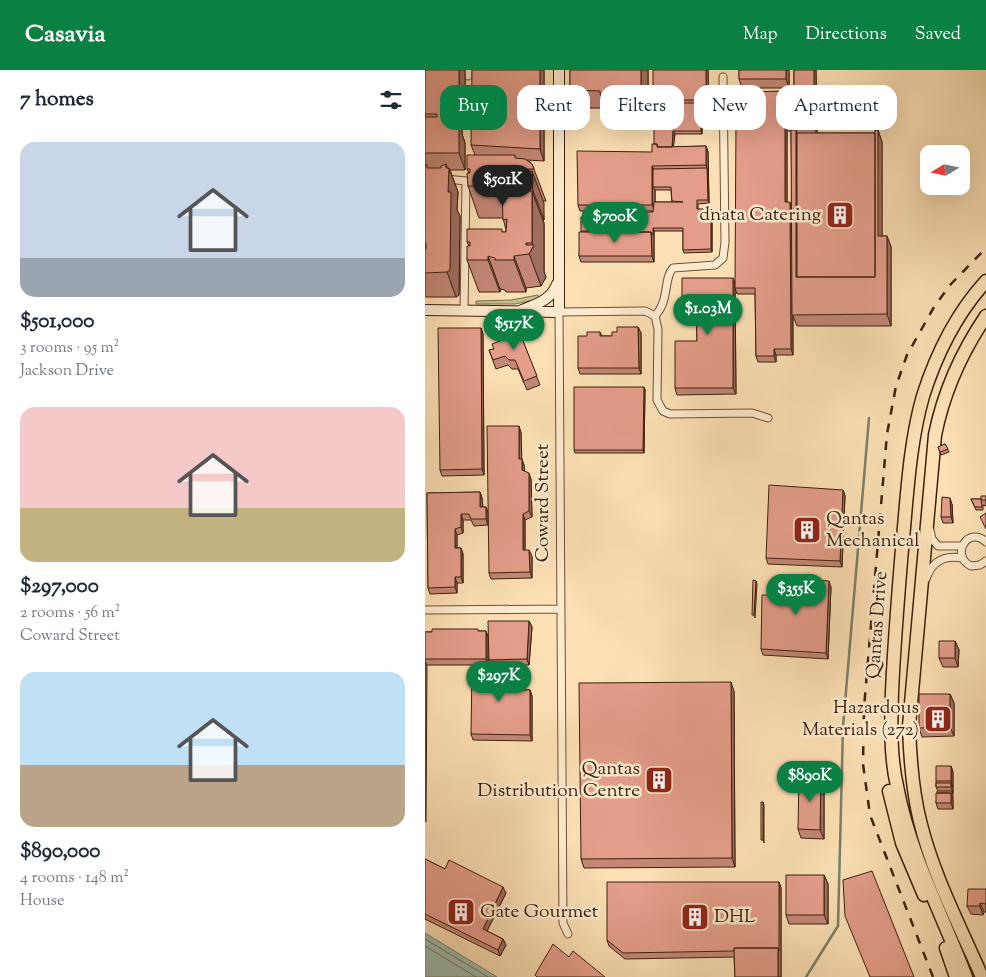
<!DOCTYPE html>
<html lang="en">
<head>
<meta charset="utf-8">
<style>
  body { margin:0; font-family:"Sorts Mill Goudy",serif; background:#f6f6f7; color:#1f2937; height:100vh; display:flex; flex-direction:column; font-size:19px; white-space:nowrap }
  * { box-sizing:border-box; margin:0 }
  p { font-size:16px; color:#747a83 }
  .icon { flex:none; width:28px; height:28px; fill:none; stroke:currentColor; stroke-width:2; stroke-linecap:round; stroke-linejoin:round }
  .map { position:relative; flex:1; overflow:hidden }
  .sheet { display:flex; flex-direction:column; background:#fff; width:425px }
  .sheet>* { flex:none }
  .guide { position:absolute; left:15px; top:15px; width:470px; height:45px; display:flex; gap:10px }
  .needle { width:32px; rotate:260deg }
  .tools { position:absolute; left:495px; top:75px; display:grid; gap:10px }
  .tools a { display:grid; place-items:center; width:50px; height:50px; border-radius:10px; background:#fff; box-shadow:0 5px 20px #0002; font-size:25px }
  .price { position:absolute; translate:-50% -42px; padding:0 11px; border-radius:18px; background:#0b8043; color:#fff; font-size:16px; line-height:32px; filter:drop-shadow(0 1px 2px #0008) }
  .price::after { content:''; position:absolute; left:50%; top:30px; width:15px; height:11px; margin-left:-8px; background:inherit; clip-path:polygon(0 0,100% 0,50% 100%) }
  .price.current { background:#222; color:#fff }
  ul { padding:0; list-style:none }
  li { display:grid; align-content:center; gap:10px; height:265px; padding:0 20px }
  li span { display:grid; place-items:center; height:155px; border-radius:15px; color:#555 }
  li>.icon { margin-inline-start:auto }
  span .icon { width:90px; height:90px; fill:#fffc; stroke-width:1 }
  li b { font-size:21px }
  h2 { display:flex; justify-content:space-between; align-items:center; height:60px; padding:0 20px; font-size:21px }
  .tag { padding:0 18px; border-radius:15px; background:#fff; box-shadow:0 5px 20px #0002; font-size:18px; line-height:45px }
  .tag.current { background:#0b8043; color:#fff }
  header { display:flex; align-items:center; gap:30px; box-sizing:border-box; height:70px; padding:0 25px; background:#0b8043; color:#fff }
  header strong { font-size:24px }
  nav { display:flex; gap:28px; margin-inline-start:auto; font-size:18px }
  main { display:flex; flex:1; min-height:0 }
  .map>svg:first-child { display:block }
  .green { fill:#c0c18c; stroke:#7e714c }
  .water { fill:#9fbdae; stroke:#787f6d }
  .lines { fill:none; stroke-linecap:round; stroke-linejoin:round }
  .shore { stroke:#6e6f5d; stroke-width:1 }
  .stream { stroke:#787f6d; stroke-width:2.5 }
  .street-casing { stroke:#6d5036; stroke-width:9 }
  .secondary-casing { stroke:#3d210c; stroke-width:12 }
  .highway-casing { stroke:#3d210c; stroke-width:15 }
  .street { stroke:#fdeace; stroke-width:7 }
  .secondary { stroke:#fdeace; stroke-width:10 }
  .highway { stroke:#fcdfb4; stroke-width:12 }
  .rail { stroke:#3d210c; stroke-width:2.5; stroke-dasharray:9 9; stroke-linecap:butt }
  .wall { fill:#c38777; stroke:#3d210c; fill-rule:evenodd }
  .shaded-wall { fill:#9f6e61; stroke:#3d210c }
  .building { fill:#e39d8a; stroke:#3d210c }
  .labels { text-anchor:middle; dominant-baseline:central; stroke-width:5; stroke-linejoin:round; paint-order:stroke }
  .poi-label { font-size:19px; fill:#3d210c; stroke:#fdeace; text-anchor:end }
  .street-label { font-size:19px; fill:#3d210c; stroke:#fdeace }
</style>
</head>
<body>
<header>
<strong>Casavia</strong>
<nav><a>Map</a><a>Directions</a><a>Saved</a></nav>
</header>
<main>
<section class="sheet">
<h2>7 homes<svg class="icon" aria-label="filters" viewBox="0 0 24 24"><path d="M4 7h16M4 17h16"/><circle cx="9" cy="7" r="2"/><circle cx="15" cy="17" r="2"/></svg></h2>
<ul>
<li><span style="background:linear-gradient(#c9d6e8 75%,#9aa5b1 0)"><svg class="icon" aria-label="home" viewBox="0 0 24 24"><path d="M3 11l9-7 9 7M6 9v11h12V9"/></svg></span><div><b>$501,000</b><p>3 rooms · 95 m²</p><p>Jackson Drive</p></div></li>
<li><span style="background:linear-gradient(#f6c9c9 65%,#c2b280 0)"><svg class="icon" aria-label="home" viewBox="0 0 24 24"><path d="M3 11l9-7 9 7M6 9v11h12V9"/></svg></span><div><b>$297,000</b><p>2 rooms · 56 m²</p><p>Coward Street</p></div></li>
<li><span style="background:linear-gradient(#bfe0f5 60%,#b9a48a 0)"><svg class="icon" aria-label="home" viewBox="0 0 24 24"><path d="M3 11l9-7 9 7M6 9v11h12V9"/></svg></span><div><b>$890,000</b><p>4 rooms · 148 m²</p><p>House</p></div></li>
</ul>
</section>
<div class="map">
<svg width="561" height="907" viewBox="0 0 561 907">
  <rect width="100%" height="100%" fill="#fcdfb4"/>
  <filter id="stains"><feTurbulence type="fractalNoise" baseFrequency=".004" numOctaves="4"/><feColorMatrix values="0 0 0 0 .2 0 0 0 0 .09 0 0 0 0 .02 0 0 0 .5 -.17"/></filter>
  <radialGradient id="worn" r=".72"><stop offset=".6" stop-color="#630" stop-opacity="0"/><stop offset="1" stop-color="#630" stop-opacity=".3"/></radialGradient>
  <path class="green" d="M113,225L114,229L90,234H51V231L86,230Z"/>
  <path class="water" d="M0,863L72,907H0Z"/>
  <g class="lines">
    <path class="shore" d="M0,869L63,907
      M0,876L51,907"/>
    <path class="stream" d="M381,907L413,856L418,657L444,348"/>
    <defs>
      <path id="street" d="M43,0V6
        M21,109L41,111L39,241
        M230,246C245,230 238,209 248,198L290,195L298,188L300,172L298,7
        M505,460L507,469L513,476H536
        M561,472C544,455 524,485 546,496L555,495L561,491
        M501,509C507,491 519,485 537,488
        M0,540L136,539
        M143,864L138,853L134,242L220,241L230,246L233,259L232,330L238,341L245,344L327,343L343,348"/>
      <path id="secondary" d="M0,240L134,242V0
        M97,240C112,234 126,230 132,214"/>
      <path id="highway" d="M464,721L477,773L499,825
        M521,878L531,907
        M541,907C517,844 484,782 472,716C465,685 466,654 467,622C469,575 473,527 477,479C482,429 484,375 498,326C511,285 532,243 561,211
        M557,907C535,856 508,805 495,751C487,719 485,688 484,656L510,365C519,320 536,283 561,246"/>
    </defs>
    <use href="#street" class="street-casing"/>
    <use href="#secondary" class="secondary-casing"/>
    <use href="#highway" class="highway-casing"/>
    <use href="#street" class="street"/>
    <use href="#secondary" class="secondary"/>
    <use href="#highway" class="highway"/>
    <path class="rail" d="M508,907L445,745L438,694L439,638L462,364L471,316L482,285L509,237L526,214L561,178"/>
  </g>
  <path class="wall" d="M0,0H40V40H37V64L40,73V100H25L33,122L32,140L35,146L34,225L31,227H0V95H1L0,93Z
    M119,0V91L102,90L107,94L121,131H118L119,150H118L119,153V202L121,207L116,216L101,218V222H81L80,220L75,219V222H54L42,190L44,176L42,172L78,162H81V160L78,148H54L43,116L44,103L42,99L50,85L46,75Z
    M145,0H223V38H212V49H182L178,38H152L145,20Z
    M283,0L284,36H280L281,51H277V64H250L248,77L281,76L283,82L284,133L273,134V139L287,142V182L259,183L258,180V161H229V192H156L154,186L156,161L170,153V162H198L228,141H155L153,135L227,82L229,74L246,48V36H230L228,30ZM230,120H246L247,132H230Z
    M314,0H364V18H317L314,9Z
    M369,0H391L392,63H450L453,60L457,72V166H462L466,177V256H372L368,246V285H351V292H333L331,286L330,224H312L310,218L320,49L364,21L366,27V60H370L369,58ZM362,61H366L367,136L362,132Z
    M310,214L311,324L252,325L250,318L272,271L271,238L259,239L257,232Z
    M90,251L115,315L102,320L93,299H87L83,295L71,299L64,280L69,279L80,269Z
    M213,257L216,263V304H155L153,298L162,266L175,262L177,266H187L192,262Z
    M56,258L58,264L59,405L17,406L15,400Z
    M219,317L220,320L219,383H150L149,380Z
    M96,362V389L99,395V401L106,409L107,447L100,450V480L107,486V508L66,509L64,503Z
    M520,374L524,382L516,385L513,377Z
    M418,420L420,426L417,497L343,494L341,488Z
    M55,422L57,428L58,437H61L63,443V455L49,456L46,450H38V463L32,465V478H36L38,484V513H32V523L5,524L3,518L2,423Z
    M561,426V436L558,435V440H551L546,429H556Z
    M527,434L528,453H518L516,447Z
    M406,517L403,589L338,585L336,579L352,525Z
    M104,551L107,557L104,595L66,596L64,590Z
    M54,561H61L63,567V595H2L0,591V562Z
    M530,571L534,580L533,597H518L514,588Z
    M92,603V620H105L107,626V671L48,670L46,664Z
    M309,621L310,797L159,798L156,789Z
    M525,624L529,633V666L497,667L494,658Z
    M526,696L528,702V739H513L511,733L513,721L511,717V711Z
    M396,706L399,715V769L376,768L373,759Z
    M0,789L20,799L81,823L62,861L78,869L81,875L75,886L0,849Z
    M399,805L403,814V854H364L361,845Z
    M354,812L356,818V907H310L309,887L200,889L184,876L182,870Z
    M561,819V842H559L558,845L546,844L542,836Z"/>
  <path class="shaded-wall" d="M34,0H40V40L34,23Z
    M115,0H119V91L115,79Z
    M216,0H223V38L216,20Z
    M281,0H283L284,36L281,30Z
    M361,0H364V18L361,9Z
    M389,0H391L392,64L389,58Z
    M206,20L212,38V49L206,32Z
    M364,21L366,27V61L364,55Z
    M30,23L37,40V64L40,73V100L34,83L30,56Z
    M279,33L280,36L281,51L280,48Z
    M276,48L277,51V64L276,61Z
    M360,55L362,61V138L360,132Z
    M371,60L375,72V210L371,207Z
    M453,60L457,72V178L451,210Z
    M248,61L250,64L248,80L247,77Z
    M281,76L283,82L284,133L283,130L282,98L281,95Z
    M21,94L24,104V98L33,122L32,140L35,146L34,225L31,227L22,202L23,122Z
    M227,96L230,102L228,117L230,120V141L227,135Z
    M102,99L107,114V101L119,133V150L107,118Z
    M107,121L119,153V202L121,207L116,216L101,175V173L105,182L108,177L107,173Z
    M365,132L367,138L368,285L366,279Z
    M286,139L287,142V182L286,179Z
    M168,147L170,153V167L168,161Z
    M228,158L229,161V192L227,186L226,162Z
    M462,166L466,177V256L462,244Z
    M63,186L75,219V222L63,190Z
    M89,186L101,218V222L89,190Z
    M308,208L310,214L311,324L308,318Z
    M213,257L216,263V304L214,298Z
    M56,258L58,264L59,405L57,399Z
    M349,279L351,285V292L349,286Z
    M219,317L220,320L219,383L218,380Z
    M94,356L96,362L97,395L94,389Z
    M97,389L99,395L100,406L97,400Z
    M104,403L106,409L107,447L104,441Z
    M418,420L420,426L417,497L415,491Z
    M55,422L57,428L58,443L55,437Z
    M525,428L527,434L528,453L526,447Z
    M61,437L63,443V455L61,449Z
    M36,444L38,450V463L36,457Z
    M98,444L100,450V486L98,480Z
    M30,459L32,465V484L30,478Z
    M36,478L38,484V513L36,507Z
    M104,480L107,486V508L105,502Z
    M30,507L32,513V523L30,517Z
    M331,511L332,514L330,548L329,545Z
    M404,511L406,517L403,589L401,583Z
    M104,551L107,557L104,595L102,589Z
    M61,561L63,567V595L61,589Z
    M530,571L534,580L533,597L530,588Z
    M0,593L2,597L1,752L0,750Z
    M90,597L92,603V626L90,620Z
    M306,612L309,621L310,797L307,788Z
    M105,620L107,626V671L105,665Z
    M525,624L529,633V666L525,657Z
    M526,696L528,702V717L526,711Z
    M396,706L399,715V769L395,760Z
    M526,713L528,719V723L526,717Z
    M526,723L528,729V739L526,733Z
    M338,732L339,735V773L338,770Z
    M399,805L403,814V854L399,845Z
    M354,812L356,818V907H353Z
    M78,817L81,823L60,865L58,859Z
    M555,833L559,842L558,845L555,836Z
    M78,869L81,875L75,886L73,880Z"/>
  <path class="building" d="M0,0H34V23H30V56H34V83H0V47H12V44H0Z
    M47,0H115V79L46,75Z
    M145,0H216V20H206V32H176L175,21L145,20Z
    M228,0H281V30H228Z
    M314,0H361V9H314Z
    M369,0H389V58H369Z
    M364,21V55H360V132H365L366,279H349V286H331L330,218H310L311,49H320V22Z
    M246,33H279L280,48H276V61H248L247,77H233L232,74H229V48H246Z
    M366,60H371V207H450V60H453V166H462V244L367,245Z
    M372,63H450V207H372Z
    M227,74H232V77L281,76V95L227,96V135H153L152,81L227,82Z
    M42,85H90V88L100,89L107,94L109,99H102V101H107V118H94L95,121H107V173H101V175H109L104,184L89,186V190H70V188L63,186V190H42V176H45V172H42V159H77V162H81L82,149L78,150L77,122H81V116H43L42,103H45V99H42Z
    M21,94V98H24L23,122H26L25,200L22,202L0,203V179H1V173H0V95H2V98H16V96Z
    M282,98L283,130H272V139H286V179L258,180V158H228V165L226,162H198V142H228L229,132H258L247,131L246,117H228V99Z
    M156,147H168V161H156Z
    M154,162H226L227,186H154Z
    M257,208H308V318H250V271H272L271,232H257Z
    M90,251L112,306L99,311L90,290H84L80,286L68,290L64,280L69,279L67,274L80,269L75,257Z
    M192,257H213L214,298H153V266H162V262H175V266H187V262H192Z
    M13,258H56L57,399L15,400Z
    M149,317H219L218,380H149Z
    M62,356H94V389H97V400L104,403V441L98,444V480H104L105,502L64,503Z
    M520,374L523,379L515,382L513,377Z
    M344,415L418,420L415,491L341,488Z
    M55,422V437H61V449H46L44,444H36V457L30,459V478H36V507H30V517L3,518L2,423Z
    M556,426H561V430H556Z
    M517,427L525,428L526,447H516Z
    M546,429H556L557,437H550Z
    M561,443V459L555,447Z
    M353,507L404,511L401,583L336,579L337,525H352Z
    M328,510L331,511L329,545H327Z
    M63,551H104L102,589L64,590Z
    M7,559H53V561H61V589H0V562H7Z
    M514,571H530V588H514Z
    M47,597H90V620H105V665L46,664Z
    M306,612L307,788L156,789L154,613Z
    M494,624H525V657L494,658Z
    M511,696H526V711H511Z
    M374,706H396L395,760L373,759Z
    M511,713H526V717H511Z
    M512,721H527V725L526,723H512Z
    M511,723H526V733H511Z
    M336,732H338V770H336Z
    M0,789L20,799L24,790L78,817L58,859L78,869L73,880L0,844Z
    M447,801L489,907H445L420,846L418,810Z
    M361,805H399V845H361Z
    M182,812H354V881L353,878H309V881L198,883L182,870Z
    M543,819H561V834L555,833V836H542Z
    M128,874L144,887L148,881L180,907H112L110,905Z
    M309,878H353V907H310Z"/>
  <defs>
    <symbol id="building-square" viewBox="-11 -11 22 22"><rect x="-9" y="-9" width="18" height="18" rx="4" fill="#8f2418" stroke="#fdeace"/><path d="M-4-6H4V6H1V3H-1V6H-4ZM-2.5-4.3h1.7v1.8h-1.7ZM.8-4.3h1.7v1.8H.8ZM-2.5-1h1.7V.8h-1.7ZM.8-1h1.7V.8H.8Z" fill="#fff"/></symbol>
  </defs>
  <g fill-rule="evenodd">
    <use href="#building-square" x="399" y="129" width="32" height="32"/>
    <use href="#building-square" x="366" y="444" width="32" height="32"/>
    <use href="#building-square" x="497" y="633" width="32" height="32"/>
    <use href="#building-square" x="218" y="694" width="32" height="32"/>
    <use href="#building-square" x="20" y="826" width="32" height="32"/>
    <use href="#building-square" x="254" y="831" width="32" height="32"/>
  </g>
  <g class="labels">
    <g class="poi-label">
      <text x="396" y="145">dnata Catering</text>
      <text x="401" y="449" text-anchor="start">Qantas<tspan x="401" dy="22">Mechanical</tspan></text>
      <text x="494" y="638">Hazardous<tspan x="494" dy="22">Materials (272)</tspan></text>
      <text x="215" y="699">Qantas<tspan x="215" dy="22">Distribution Centre</tspan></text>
      <text x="55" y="842" text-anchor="start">Gate Gourmet</text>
      <text x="289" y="847" text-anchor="start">DHL</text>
    </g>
    <g class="street-label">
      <text transform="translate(118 433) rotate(-90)">Coward Street</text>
      <text transform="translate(453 555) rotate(-86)">Qantas Drive</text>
    </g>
  </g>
  <rect width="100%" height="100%" filter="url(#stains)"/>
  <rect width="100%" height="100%" fill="url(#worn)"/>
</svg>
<div class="tools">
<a><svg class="needle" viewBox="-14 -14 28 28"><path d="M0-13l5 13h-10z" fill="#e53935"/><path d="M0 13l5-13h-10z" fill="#747a83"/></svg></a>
</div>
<b class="price current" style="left:78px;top:137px">$501K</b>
<b class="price" style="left:190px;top:174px">$700K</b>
<b class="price" style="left:283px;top:266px">$1.03M</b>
<b class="price" style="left:89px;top:281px">$517K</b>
<b class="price" style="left:371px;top:546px">$355K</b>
<b class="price" style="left:74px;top:633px">$297K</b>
<b class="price" style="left:385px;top:733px">$890K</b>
<div class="guide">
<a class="tag current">Buy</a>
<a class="tag">Rent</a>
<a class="tag">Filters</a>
<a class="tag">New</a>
<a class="tag">Apartment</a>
</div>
</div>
</main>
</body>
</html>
